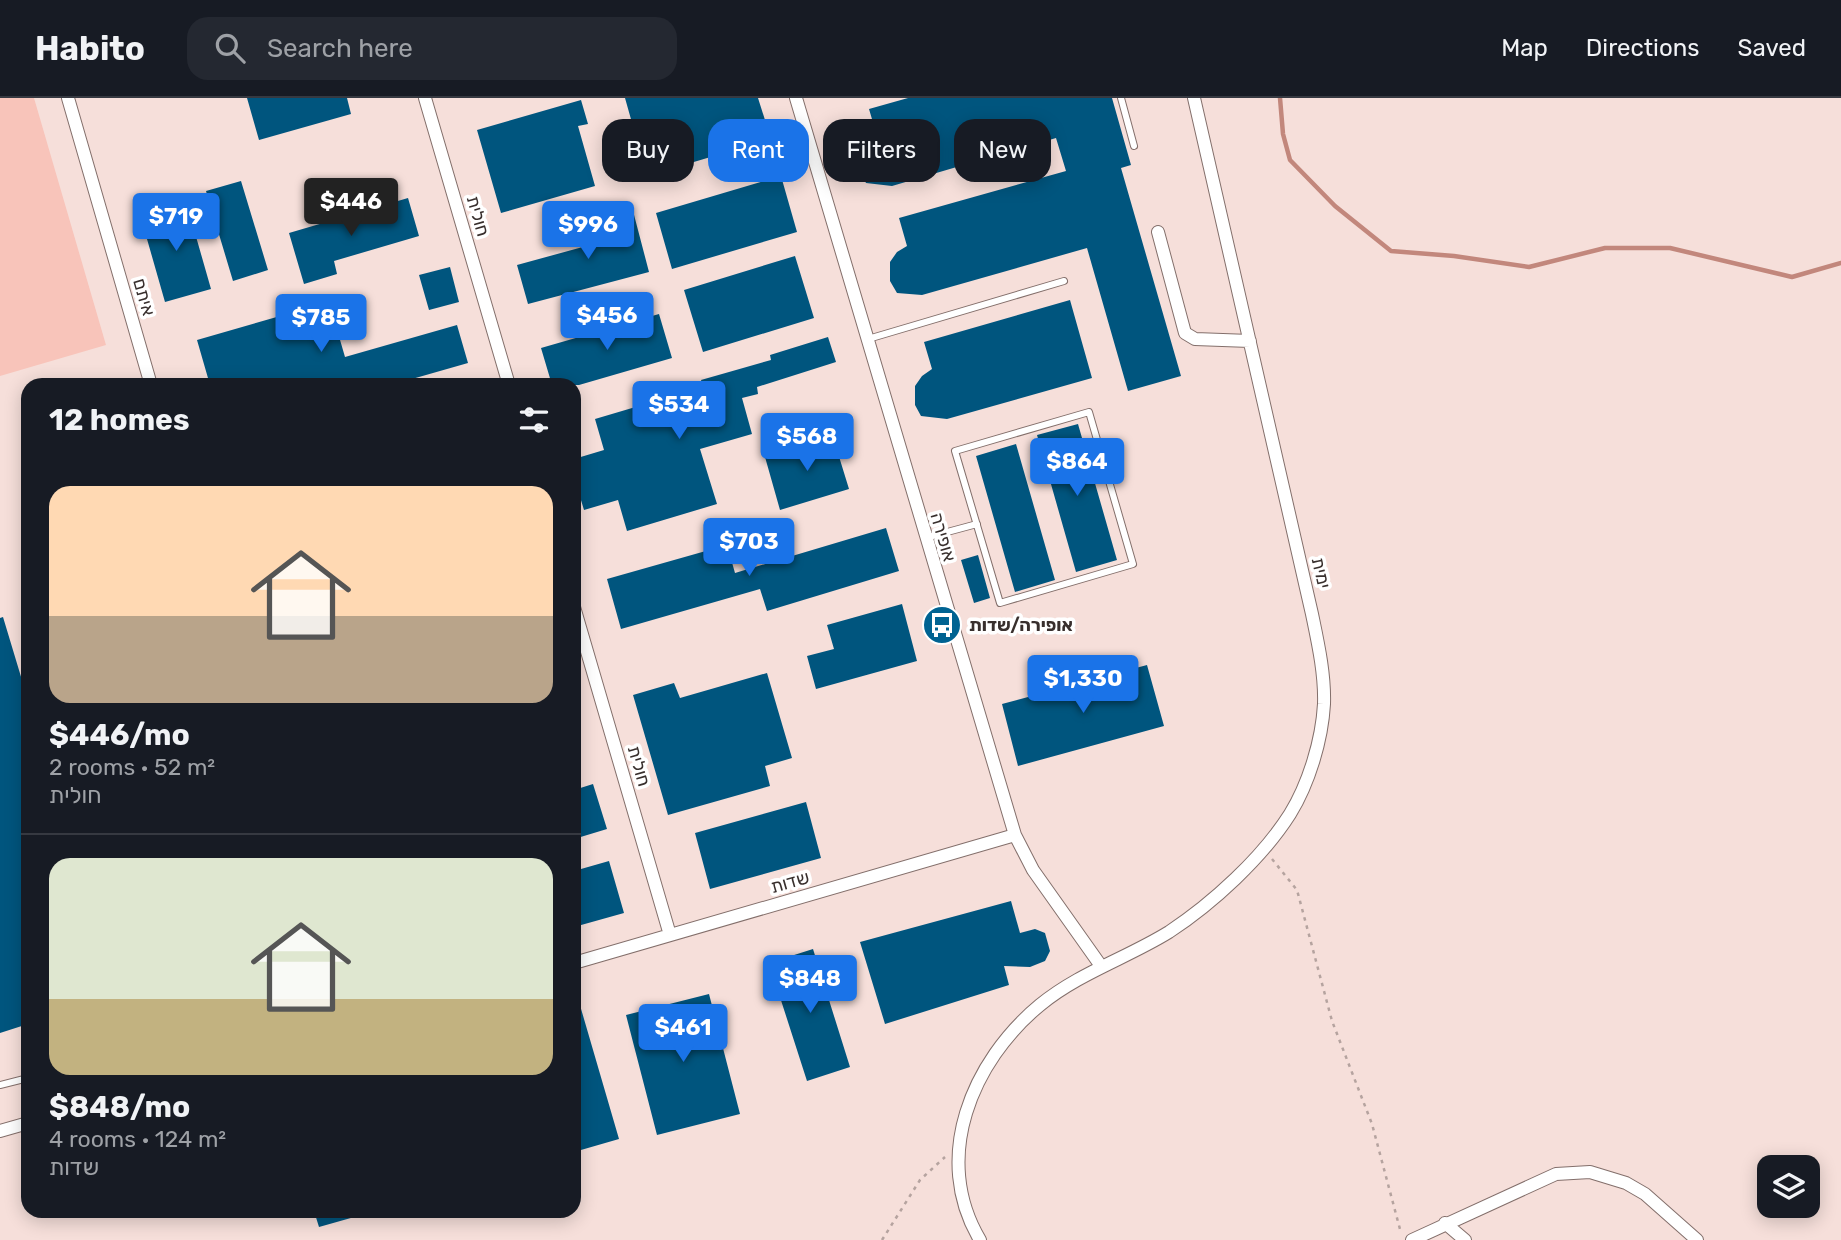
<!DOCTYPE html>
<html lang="en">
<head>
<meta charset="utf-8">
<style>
  body { margin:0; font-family:Rubik,"Noto Sans Hebrew",sans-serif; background:#242831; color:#f1f3f6; height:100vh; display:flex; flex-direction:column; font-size:26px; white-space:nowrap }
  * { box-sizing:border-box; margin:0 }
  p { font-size:23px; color:#9ea1a6 }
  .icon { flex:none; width:38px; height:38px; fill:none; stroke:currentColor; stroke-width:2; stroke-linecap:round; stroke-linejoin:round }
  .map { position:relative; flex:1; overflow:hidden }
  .side { position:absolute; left:21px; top:280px; width:560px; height:840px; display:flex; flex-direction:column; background:#171b24; border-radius:21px; box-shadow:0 4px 18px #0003 }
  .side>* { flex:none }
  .top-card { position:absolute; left:602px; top:21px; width:665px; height:63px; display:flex; gap:14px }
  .tools { position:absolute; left:1757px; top:1057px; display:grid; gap:14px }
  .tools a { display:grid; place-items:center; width:63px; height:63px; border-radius:14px; background:#171b24; box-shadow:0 4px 18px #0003; font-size:35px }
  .price { position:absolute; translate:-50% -60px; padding:0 16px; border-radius:7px; background:#1a73e8; color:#fff; font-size:23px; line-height:46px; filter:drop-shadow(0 2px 4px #0008) }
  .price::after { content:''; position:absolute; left:50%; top:42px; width:21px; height:16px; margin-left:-10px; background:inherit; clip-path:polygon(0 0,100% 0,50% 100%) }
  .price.selected { background:#222; color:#fff }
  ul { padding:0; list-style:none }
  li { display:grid; align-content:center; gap:14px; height:371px; padding:0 28px }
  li+li { border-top:2px solid #363941 }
  li span { display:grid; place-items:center; height:217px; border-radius:21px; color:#555 }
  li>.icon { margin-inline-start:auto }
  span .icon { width:126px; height:126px; fill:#fffc; stroke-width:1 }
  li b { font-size:30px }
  h2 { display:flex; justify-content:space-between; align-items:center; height:84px; padding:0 28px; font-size:30px }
  .chip { padding:0 24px; border-radius:21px; background:#171b24; box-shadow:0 4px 18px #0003; font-size:24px; line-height:63px }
  .chip.selected { background:#1a73e8; color:#fff }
  header { display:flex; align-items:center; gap:42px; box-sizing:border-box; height:98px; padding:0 35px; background:#171b24; border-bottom:2px solid #363941 }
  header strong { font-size:33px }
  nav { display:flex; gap:38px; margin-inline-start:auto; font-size:24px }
  .search { width:490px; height:63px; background:#242831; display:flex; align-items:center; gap:18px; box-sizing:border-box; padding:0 24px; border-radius:21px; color:#9ea1a6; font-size:26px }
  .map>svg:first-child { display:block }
  .green { fill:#f8c4ba }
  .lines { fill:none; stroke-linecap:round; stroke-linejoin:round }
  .stream { stroke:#c2877c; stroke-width:4.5 }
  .building { fill:#00557e }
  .lane-casing { stroke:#836f6b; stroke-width:8 }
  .street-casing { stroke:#836f6b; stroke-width:14 }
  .path { stroke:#b5a39f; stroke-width:2.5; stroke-dasharray:3.5 5; stroke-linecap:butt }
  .lane { stroke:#fff; stroke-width:6 }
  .street { stroke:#fff; stroke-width:12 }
  .labels { text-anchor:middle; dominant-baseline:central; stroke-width:7; stroke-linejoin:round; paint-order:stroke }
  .street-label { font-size:18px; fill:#382f2d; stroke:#fff }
  .poi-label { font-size:18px; font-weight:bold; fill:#382f2d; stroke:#fff; text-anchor:start }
</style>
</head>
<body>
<header>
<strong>Habito</strong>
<div class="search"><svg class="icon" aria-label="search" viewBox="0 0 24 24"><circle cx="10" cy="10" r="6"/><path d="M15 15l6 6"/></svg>Search here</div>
<nav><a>Map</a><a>Directions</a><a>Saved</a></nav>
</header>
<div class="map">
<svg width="1841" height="1142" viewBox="0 0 1841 1142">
  <rect width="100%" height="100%" fill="#f6dfda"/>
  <path class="green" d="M0,0H34L106,247L0,278Z"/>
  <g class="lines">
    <path class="stream" d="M1280,0L1283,36L1290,62L1335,108L1391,153L1454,158L1529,169L1605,150H1670L1792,179L1841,165"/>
  </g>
  <path class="building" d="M247,0H347L351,16L259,42Z
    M625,0H758L771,41L647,78Z
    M908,0H1112L1131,67L1121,70L1181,278L1128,293L1087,150L922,197L897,195L890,183V164L897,154L907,148L899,120L1066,73L1056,40L892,88L866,85L860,74V55L877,38L869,11Z
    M581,2L588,26L578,28L595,88L501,115L477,32Z
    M781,78L797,134L672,171L656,115Z
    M241,83L268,172L233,183L206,93Z
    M408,100L419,138L334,163L337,176L304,186L289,135Z
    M187,107L211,191L165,204L141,120Z
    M633,113L649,174L528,206L517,167L590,147L585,125Z
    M795,158L814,220L703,254L684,192Z
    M450,169L459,204L429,212L419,177Z
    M1070,202L1092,280L947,321L921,318L915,307V288L922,278L932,271L924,244Z
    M329,204L345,259L457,227L468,265L391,287H210L197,242Z
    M659,216L672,260L579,287H552L541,250Z
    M828,239L836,264L757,289L758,296L742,300L752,336L700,351L717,406L627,433L618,402L584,412L574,379V361L604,352L595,321L703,289L701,282L771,262L770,257Z
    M1078,326L1117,462L1076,474L1037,337Z
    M833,339L849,391L780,412L765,359Z
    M1016,346L1055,482L1015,494L976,358Z
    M886,430L899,473L767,513L760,491L621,531L607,481L727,447L735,475Z
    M978,457L990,500L974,505L961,462Z
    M902,506L917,563L816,591L807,558L834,551L827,527Z
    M3,519L28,602V926L0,935V520Z
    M1147,567L1164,628L1018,668L1002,606Z
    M767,575L792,660L765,668L770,688L668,717L633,597L674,585L680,600Z
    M593,686L607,731L574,741V692Z
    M806,704L821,760L710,791L695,735Z
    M609,763L624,815L574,829V773Z
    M1011,803L1020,835L1035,831L1045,835L1050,853L1045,863L1030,869L1004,868L1009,887L885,926L860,844Z
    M813,851L850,969L807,983L769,865Z
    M709,896L740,1016L657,1037L626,917Z
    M574,897H577L619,1041L574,1054Z
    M314,1113H364L365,1116L319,1129Z"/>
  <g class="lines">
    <defs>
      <path id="lane" d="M1121,0L1134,48
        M868,241L1064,183
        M1089,314L1133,466L1000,505L955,353Z
        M925,440L977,426
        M0,987L28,980"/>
      <path id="street" d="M68,0L151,287
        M425,0L509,287
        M796,0L1015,737L1033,772L1101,868
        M1158,134L1185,235L1195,241L1250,243
        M574,509L670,837
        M574,865L1015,737
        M0,1033L28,1025
        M1445,1125L1465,1142
        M980,1142C931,1060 972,963 1040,907C1079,875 1127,860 1169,834C1213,805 1262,760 1290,716C1309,685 1322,642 1324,606C1325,576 1318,545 1312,516L1194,0
        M1412,1142L1556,1076L1590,1074L1626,1085L1645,1096L1697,1142"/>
    </defs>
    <use href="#lane" class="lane-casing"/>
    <use href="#street" class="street-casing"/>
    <path class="path" d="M1272,761L1297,792L1332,923L1372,1026L1401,1135
      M882,1142L920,1082L945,1059"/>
    <use href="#lane" class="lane"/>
    <use href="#street" class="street"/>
  </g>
  <defs>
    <symbol id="bus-disc" viewBox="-11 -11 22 22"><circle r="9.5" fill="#006392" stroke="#fff"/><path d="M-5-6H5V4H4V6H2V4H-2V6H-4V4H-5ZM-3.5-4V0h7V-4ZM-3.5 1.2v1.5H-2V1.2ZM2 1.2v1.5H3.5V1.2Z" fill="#fff"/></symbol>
  </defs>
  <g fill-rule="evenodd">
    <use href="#bus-disc" x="920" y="505" width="44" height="44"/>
  </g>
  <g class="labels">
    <g class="street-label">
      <text transform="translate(478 118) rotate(74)">חולית</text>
      <text transform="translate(144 199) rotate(74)">איתם</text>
      <text transform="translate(943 439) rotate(74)">אופירה</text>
      <text transform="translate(1321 475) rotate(77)">ימית</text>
      <text transform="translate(639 668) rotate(74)">חולית</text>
      <text transform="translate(790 784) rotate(-16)">שדות</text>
    </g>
    <g class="poi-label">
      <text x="969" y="527">אופירה/שדות</text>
    </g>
  </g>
</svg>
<div class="tools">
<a><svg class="icon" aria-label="layers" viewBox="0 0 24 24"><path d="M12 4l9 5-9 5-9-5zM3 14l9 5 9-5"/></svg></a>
</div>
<b class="price selected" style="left:351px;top:140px">$446</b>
<b class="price" style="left:176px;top:155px">$719</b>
<b class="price" style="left:588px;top:163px">$996</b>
<b class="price" style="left:607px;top:254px">$456</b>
<b class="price" style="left:321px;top:256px">$785</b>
<b class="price" style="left:679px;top:343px">$534</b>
<b class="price" style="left:807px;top:375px">$568</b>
<b class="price" style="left:1077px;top:400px">$864</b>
<b class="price" style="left:749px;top:480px">$703</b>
<b class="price" style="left:1083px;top:617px">$1,330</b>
<b class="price" style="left:810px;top:917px">$848</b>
<b class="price" style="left:683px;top:966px">$461</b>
<div class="top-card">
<a class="chip">Buy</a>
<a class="chip selected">Rent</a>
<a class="chip">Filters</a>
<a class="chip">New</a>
</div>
<section class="side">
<h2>12 homes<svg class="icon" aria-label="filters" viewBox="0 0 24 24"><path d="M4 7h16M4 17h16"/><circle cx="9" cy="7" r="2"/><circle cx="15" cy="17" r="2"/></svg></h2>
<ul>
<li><span style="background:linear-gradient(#ffd9b3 60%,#b9a48a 0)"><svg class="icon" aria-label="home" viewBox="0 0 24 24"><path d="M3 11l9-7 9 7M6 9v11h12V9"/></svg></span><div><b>$446/mo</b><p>2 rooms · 52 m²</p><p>חולית</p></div></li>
<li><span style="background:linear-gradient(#dfe7d0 65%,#c2b280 0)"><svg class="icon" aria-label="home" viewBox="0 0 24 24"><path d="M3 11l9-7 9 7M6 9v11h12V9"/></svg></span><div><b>$848/mo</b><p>4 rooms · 124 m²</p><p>שדות</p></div></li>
</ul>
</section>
</div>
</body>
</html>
